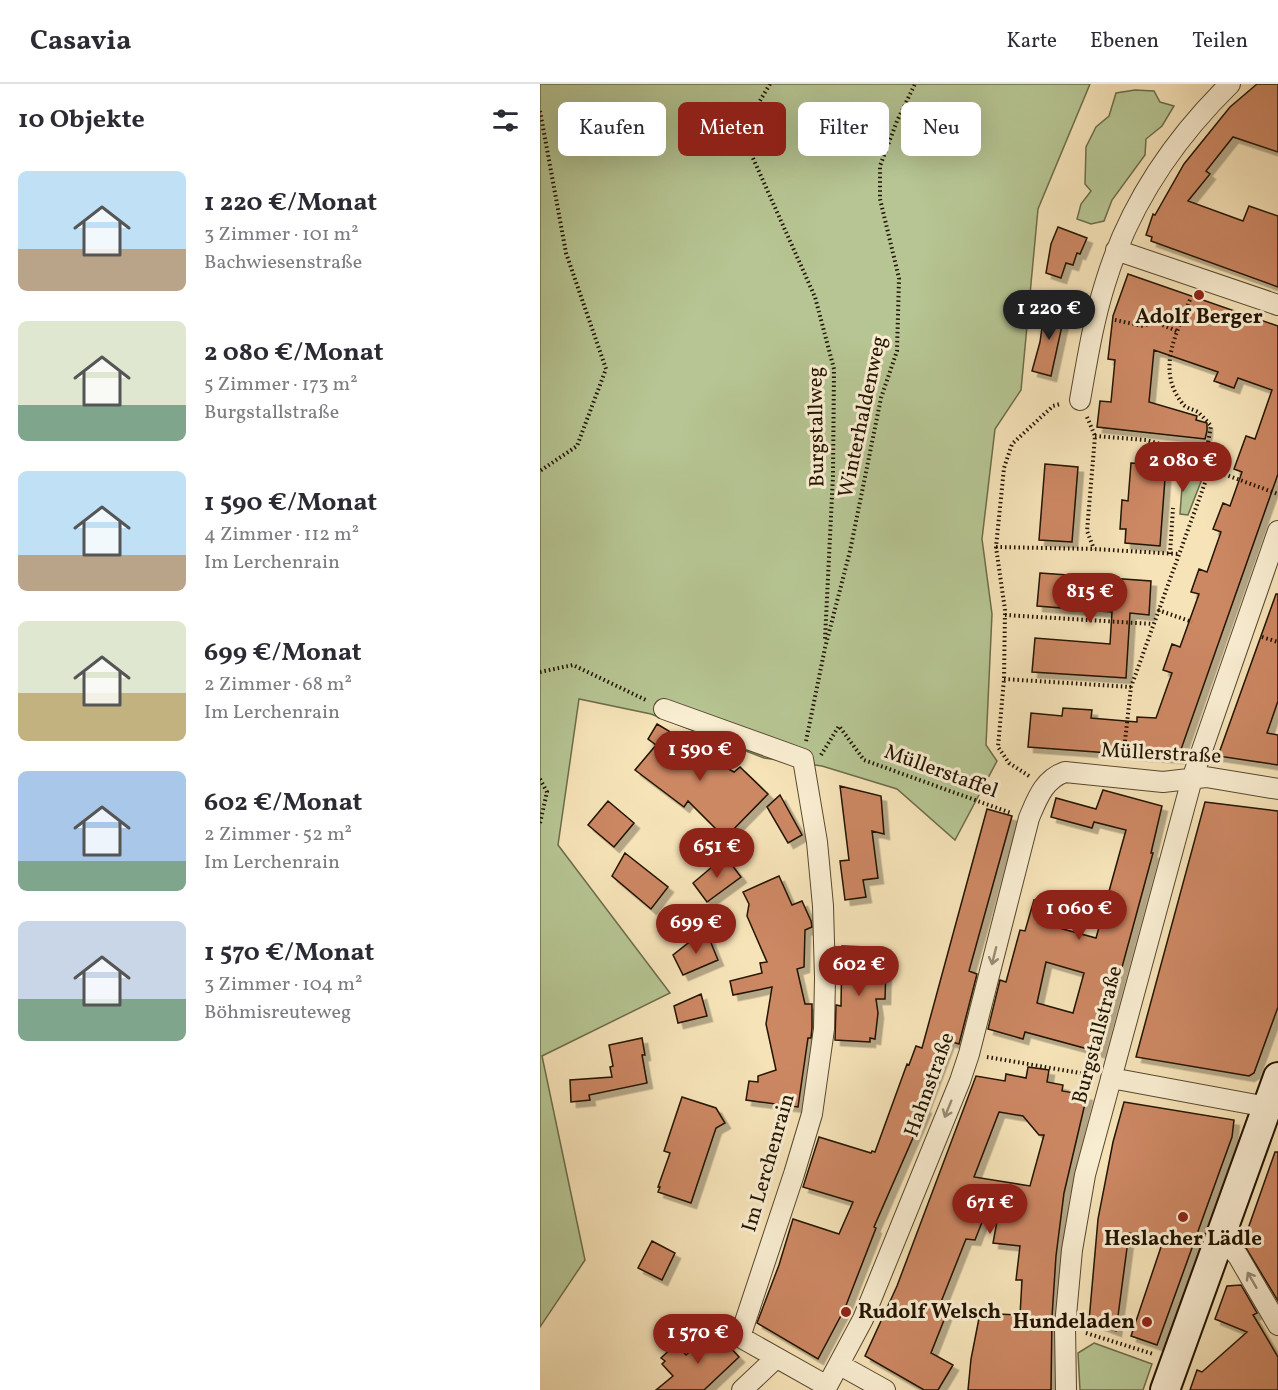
<!DOCTYPE html>
<html lang="de">
<head>
<meta charset="utf-8">
<style>
  body { margin:0; font-family:Vollkorn,serif; background:#f7f7f7; color:#2b2b33; height:100vh; display:flex; flex-direction:column; font-size:22px; white-space:nowrap }
  * { box-sizing:border-box; margin:0 }
  p { font-size:20px; color:#7c7c81 }
  .icon { flex:none; width:33px; height:33px; fill:none; stroke:currentColor; stroke-width:2; stroke-linecap:round; stroke-linejoin:round }
  .map { position:relative; flex:1; overflow:hidden }
  .side { display:flex; flex-direction:column; background:#fff; width:540px }
  .side>* { flex:none }
  .hud { position:absolute; left:18px; top:18px; width:570px; height:54px; display:flex; gap:12px }
  .price { position:absolute; translate:-50% -51px; padding:0 14px; border-radius:21px; background:#8f2418; color:#fff; font-size:20px; line-height:39px; filter:drop-shadow(0 2px 3px #0008) }
  .price::after { content:''; position:absolute; left:50%; top:36px; width:18px; height:14px; margin-left:-9px; background:inherit; clip-path:polygon(0 0,100% 0,50% 100%) }
  .price.current { background:#222; color:#fff }
  ul { padding:0; list-style:none }
  li { display:flex; align-items:center; gap:18px; height:150px; padding:0 18px }
  li span { display:grid; place-items:center; flex:none; width:168px; height:120px; border-radius:9px; color:#555 }
  li>.icon { margin-inline-start:auto }
  span .icon { width:72px; height:72px; fill:#fffc; stroke-width:1 }
  li b { font-size:26px }
  h2 { display:flex; justify-content:space-between; align-items:center; height:72px; padding:0 18px; font-size:26px }
  .tag { padding:0 21px; border-radius:9px; background:#fff; box-shadow:0 6px 24px #0002; font-size:21px; line-height:54px }
  .tag.current { background:#8f2418; color:#fff }
  header { display:flex; align-items:center; gap:36px; box-sizing:border-box; height:84px; padding:0 30px; background:#fff; border-bottom:2px solid #e1e1e2 }
  header strong { font-size:28px }
  nav { display:flex; gap:33px; margin-inline-start:auto; font-size:21px }
  main { display:flex; flex:1; min-height:0 }
  .map>svg:first-child { display:block }
  .green { fill:#b6c593; stroke:#6c6c4a; stroke-width:1.5 }
  .building { fill:#cc8763; stroke:#221300; stroke-width:1.5; fill-rule:evenodd; filter:url(#shadow) }
  .lines { fill:none; stroke-linecap:round; stroke-linejoin:round }
  .street-casing { stroke:#57472e; stroke-width:22 }
  .secondary-casing { stroke:#221300; stroke-width:32 }
  .path { stroke:#221300; stroke-width:4; stroke-dasharray:1.5 3; stroke-linecap:butt }
  .street { stroke:#f9edd1; stroke-width:20 }
  .secondary { stroke:#f9edd1; stroke-width:28 }
  .oneway { stroke:#988b73 }
  .poi-dot { fill:#8f2418; stroke:#f9edd1; stroke-width:2 }
  .labels { text-anchor:middle; dominant-baseline:central; stroke-width:6; stroke-linejoin:round; paint-order:stroke }
  .poi-label { font-size:21px; font-weight:bold; fill:#221300; stroke:#f9edd1 }
  .street-label { font-size:21px; fill:#221300; stroke:#f9edd1 }
</style>
</head>
<body>
<header>
<strong>Casavia</strong>
<nav><a>Karte</a><a>Ebenen</a><a>Teilen</a></nav>
</header>
<main>
<section class="side">
<h2>10 Objekte<svg class="icon" aria-label="filters" viewBox="0 0 24 24"><path d="M4 7h16M4 17h16"/><circle cx="9" cy="7" r="2"/><circle cx="15" cy="17" r="2"/></svg></h2>
<ul>
<li><span style="background:linear-gradient(#bfe0f5 65%,#b9a48a 0)"><svg class="icon" aria-label="home" viewBox="0 0 24 24"><path d="M3 11l9-7 9 7M6 9v11h12V9"/></svg></span><div><b>1 220 €/Monat</b><p>3 Zimmer · 101 m²</p><p>Bachwiesenstraße</p></div></li>
<li><span style="background:linear-gradient(#dfe7d0 70%,#7fa58c 0)"><svg class="icon" aria-label="home" viewBox="0 0 24 24"><path d="M3 11l9-7 9 7M6 9v11h12V9"/></svg></span><div><b>2 080 €/Monat</b><p>5 Zimmer · 173 m²</p><p>Burgstallstraße</p></div></li>
<li><span style="background:linear-gradient(#bfe0f5 70%,#b9a48a 0)"><svg class="icon" aria-label="home" viewBox="0 0 24 24"><path d="M3 11l9-7 9 7M6 9v11h12V9"/></svg></span><div><b>1 590 €/Monat</b><p>4 Zimmer · 112 m²</p><p>Im Lerchenrain</p></div></li>
<li><span style="background:linear-gradient(#dfe7d0 60%,#c2b280 0)"><svg class="icon" aria-label="home" viewBox="0 0 24 24"><path d="M3 11l9-7 9 7M6 9v11h12V9"/></svg></span><div><b>699 €/Monat</b><p>2 Zimmer · 68 m²</p><p>Im Lerchenrain</p></div></li>
<li><span style="background:linear-gradient(#a9c7e8 75%,#7fa58c 0)"><svg class="icon" aria-label="home" viewBox="0 0 24 24"><path d="M3 11l9-7 9 7M6 9v11h12V9"/></svg></span><div><b>602 €/Monat</b><p>2 Zimmer · 52 m²</p><p>Im Lerchenrain</p></div></li>
<li><span style="background:linear-gradient(#c9d6e8 65%,#7fa58c 0)"><svg class="icon" aria-label="home" viewBox="0 0 24 24"><path d="M3 11l9-7 9 7M6 9v11h12V9"/></svg></span><div><b>1 570 €/Monat</b><p>3 Zimmer · 104 m²</p><p>Böhmisreuteweg</p></div></li>
</ul>
</section>
<div class="map">
<svg width="738" height="1306" viewBox="0 0 738 1306">
  <defs>
    <filter id="shadow"><feDropShadow dx="5.5" dy="5.5" stdDeviation="0" flood-color="#0004"/></filter>
  </defs>
  <rect width="100%" height="100%" fill="#f6e3b8"/>
  <filter id="stains"><feTurbulence type="fractalNoise" baseFrequency=".00333" numOctaves="4"/><feColorMatrix values="0 0 0 0 .2 0 0 0 0 .09 0 0 0 0 .02 0 0 0 .5 -.17"/></filter>
  <radialGradient id="worn" r=".72"><stop offset=".6" stop-color="#630" stop-opacity="0"/><stop offset="1" stop-color="#630" stop-opacity=".3"/></radialGradient>
  <path class="green" d="M0,0H550L498,125L481,306L455,345L442,455L452,530L446,661L457,677L415,756L357,705L282,682L224,674L111,630L39,615L18,761L130,909L2,972L45,1176L0,1243Z
    M595,6L614,7L620,18L634,22L622,42L606,55L605,71L572,116L564,137L551,140L537,135L541,120L551,107L545,100L546,63L556,43L569,32L576,9Z
    M643,390L662,395L648,431L640,430Z
    M554,1259L612,1280L603,1306H540L538,1269Z"/>
  <path class="building" d="M717,0H738V68L693,53L666,87L670,90L648,117L703,137L709,122L738,132V203L611,157L612,153L606,151L613,130L615,131L644,80L690,23Z
    M518,143L547,154L540,170L537,169L533,181L526,179L521,194L506,189L511,160Z
    M588,190L738,242V390L638,674L488,663L491,629L522,632L523,624L552,626L551,634L597,638V633L616,634L632,589L623,586L632,560L640,563L659,510L651,508L659,485L667,488L681,448L673,445L683,419L690,422L702,388L694,385L706,352L715,355L732,306L698,294L694,304L674,297L678,288L614,266L609,318L657,332L656,336L667,339V347L665,355L557,343L560,317L571,318L575,276L568,275L573,232Z
    M505,222L525,228L511,292L492,287L500,258Z
    M591,379L626,381L620,462L585,459L586,445H580L582,416L588,417Z
    M505,380L538,383L532,458L499,456Z
    M500,489L611,497L609,531L590,529L586,594L492,588L495,554L570,560L572,528L497,522Z
    M736,510H738V617L727,649L738,651V681L678,672Z
    M117,640L134,650L141,656L140,658L167,671L166,672L194,688L200,683L228,710L185,754L148,717L144,723L95,686L116,661L108,655Z
    M300,702L341,712L344,750L332,747L338,794L323,796L326,813L305,816L300,777L309,776Z
    M563,706L622,722L611,769H613L559,968L485,948L483,955L448,945L460,896L466,898L480,846L485,847L494,816L513,821L508,841L556,854L586,746L554,738L552,744L511,733L516,714L556,725ZM506,878L544,889L533,929L497,919Z
    M240,711L262,751L248,759L227,723Z
    M68,717L94,739L74,763L48,741Z
    M665,718L738,727V923L714,989L709,992L596,973Z
    M447,725L472,732L429,887L437,890L419,960L409,957L384,1023L386,1024L334,1143L336,1144L305,1224L278,1275L217,1239L239,1181L253,1135L299,1150L313,1118L263,1103L279,1053L331,1069L332,1067L335,1068L367,980L369,981L376,962L382,964Z
    M85,769L128,803L111,825L72,792Z
    M185,772L201,793L167,818L153,799Z
    M239,792L252,821L262,817L271,837L272,843L265,846L264,883L257,885L265,920H272V944L271,954H268L258,1023L206,1016L209,997L218,998V992L236,986L226,940L232,903L193,911L190,897L222,889L220,879L227,878L207,832L209,820L203,808Z
    M167,849L178,876L143,891L133,871L152,856Z
    M302,862L327,863V883L346,884L345,915H336L338,929L335,955L330,954V958L295,956L296,921L301,922Z
    M161,910L167,932L138,939L134,922Z
    M102,954L105,971H102L107,999L49,1011L50,1016L31,1018L30,996L72,993L70,983L73,982L69,961Z
    M488,983L509,986L507,998L523,1001L522,1007L547,1011L524,1109L516,1172L512,1233L511,1306H428L431,1275L440,1229L480,1231L482,1196H476L480,1162L453,1159L459,1126L448,1123L435,1156L426,1155L397,1228L406,1231L391,1269L413,1281L398,1306H384L325,1272L357,1202L436,992L465,997L466,990L486,994ZM459,1028L483,1032L499,1051H504L490,1102L434,1093Z
    M142,1013L176,1024L185,1039L176,1044L151,1119L118,1108L120,1103H118L130,1069L124,1067Z
    M584,1018L694,1036L692,1053L617,1261L591,1252L624,1154L589,1149L576,1247L549,1237L558,1135L573,1058Z
    M735,1068H738V1217L703,1159Z
    M112,1157L135,1169L122,1196L98,1184Z
    M701,1201L717,1229L713,1231L715,1234L738,1273V1306H650L657,1286L662,1288L707,1248L675,1235L687,1202Z
    M169,1249L188,1261L199,1273L164,1306H116L133,1292L122,1280L125,1277L121,1274L136,1260L146,1271Z"/>
  <g class="lines">
    <defs>
      <path id="street" d="M576,166L738,221
        M540,316C547,277 553,238 565,200C588,123 633,56 690,0
        M124,625L263,675L277,758L283,822L285,894L284,945L272,1030L254,1090L200,1253L287,1302
        M571,994L738,1025
        M679,1158L689,1162L698,1172L738,1241
        M300,1281L345,1306
        M202,1306L236,1274
        M285,1306L323,1235L420,997L429,970L489,734C497,715 504,695 525,688L623,698L666,693L738,705
        M526,1306L525,1242L532,1166L545,1091L652,695L738,447"/>
      <path id="secondary" d="M625,1306L738,993"/>
    </defs>
    <use href="#street" class="street-casing"/>
    <use href="#secondary" class="secondary-casing"/>
    <path class="path" d="M230,0L209,35L208,63L275,213L294,285L293,391L285,555
      M0,27L26,169L66,285L37,362L0,387
      M575,236L603,242L615,238L637,247
      M547,333L555,352L547,447L554,465
      M555,352L606,356L662,372L666,370L671,342C667,337 662,332 658,328C652,325 645,324 642,319C615,284 638,247 651,213
      M456,463L554,465L638,470
      M630,470L633,424
      M618,526L652,538
      M465,531L613,540
      M722,553L738,558
      M0,588L33,581L108,617
      M464,595L591,603
      M266,657L285,564L310,467L341,314L357,267L359,194L340,115V82L357,37L375,0
      M281,671L299,642L324,676L471,729
      M583,675L591,603L670,385L738,410
      M489,692L469,679L458,663L464,595L465,526L456,463L464,384L472,360L513,322L520,320
      M0,695L7,708L0,739
      M447,973L552,991
      M546,1249L613,1270"/>
    <use href="#street" class="street"/>
    <use href="#secondary" class="secondary"/>
  </g>
  <defs><path id="oneway-shaft" d="M-6 0H5M1.5-3L5.5 0L1.5 3" fill="none" stroke-width="1.6" stroke-linecap="round" stroke-linejoin="round" transform="scale(1.5)"/></defs>
  <g class="oneway">
    <use href="#oneway-shaft" transform="translate(454 872) rotate(104)"/>
    <use href="#oneway-shaft" transform="translate(408 1025) rotate(112)"/>
    <use href="#oneway-shaft" transform="translate(712 1196) rotate(-120)"/>
  </g>
  <g class="poi-dot">
    <circle cx="659" cy="211" r="6"/>
    <circle cx="643" cy="1133" r="6"/>
    <circle cx="306" cy="1228" r="6"/>
    <circle cx="607" cy="1238" r="6"/>
  </g>
  <g class="labels">
    <g class="poi-label">
      <text x="659" y="233">Adolf Berger</text>
      <text x="643" y="1155">Heslacher Lädle</text>
      <text x="318" y="1228" text-anchor="start">Rudolf Welsch</text>
      <text x="595" y="1238" text-anchor="end">Hundeladen</text>
    </g>
    <g class="street-label">
      <text transform="translate(323 333) rotate(-78)">Winterhaldenweg</text>
      <text transform="translate(277 343) rotate(-91)">Burgstallweg</text>
      <text transform="translate(621 670) rotate(3)">Müllerstraße</text>
      <text transform="translate(401 688) rotate(20)">Müllerstaffel</text>
      <text transform="translate(558 951) rotate(-75)">Burgstallstraße</text>
      <text transform="translate(390 1001) rotate(-70)">Hahnstraße</text>
      <text transform="translate(229 1079) rotate(-74)">Im Lerchenrain</text>
    </g>
  </g>
  <rect width="100%" height="100%" filter="url(#stains)"/>
  <rect width="100%" height="100%" fill="url(#worn)"/>
</svg>
<b class="price current" style="left:509px;top:257px">1 220 €</b>
<b class="price" style="left:643px;top:409px">2 080 €</b>
<b class="price" style="left:550px;top:540px">815 €</b>
<b class="price" style="left:160px;top:698px">1 590 €</b>
<b class="price" style="left:177px;top:795px">651 €</b>
<b class="price" style="left:539px;top:857px">1 060 €</b>
<b class="price" style="left:156px;top:871px">699 €</b>
<b class="price" style="left:319px;top:913px">602 €</b>
<b class="price" style="left:450px;top:1151px">671 €</b>
<b class="price" style="left:158px;top:1281px">1 570 €</b>
<div class="hud">
<a class="tag">Kaufen</a>
<a class="tag current">Mieten</a>
<a class="tag">Filter</a>
<a class="tag">Neu</a>
</div>
</div>
</main>
</body>
</html>
